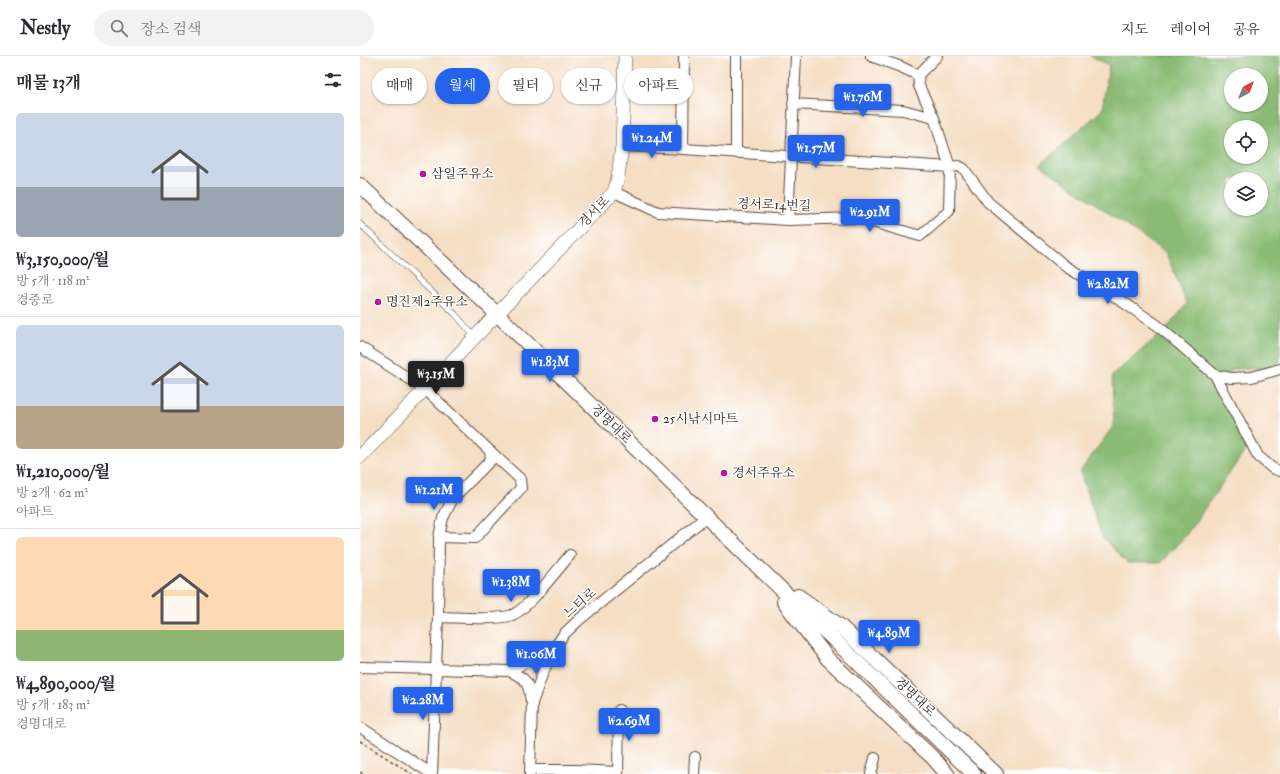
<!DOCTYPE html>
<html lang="ko">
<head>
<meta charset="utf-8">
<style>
  body { margin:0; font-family:"IM FELL Double Pica","Noto Serif KR",serif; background:#f2f2f3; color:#2b2b33; height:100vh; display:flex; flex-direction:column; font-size:15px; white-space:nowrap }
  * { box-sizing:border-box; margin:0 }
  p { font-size:13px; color:#7c7c81 }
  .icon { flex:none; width:22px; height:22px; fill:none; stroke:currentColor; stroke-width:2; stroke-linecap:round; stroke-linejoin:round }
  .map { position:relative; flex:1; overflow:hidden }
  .details { display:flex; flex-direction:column; background:#fff; width:360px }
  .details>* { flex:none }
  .hud { position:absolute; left:12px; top:12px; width:380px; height:36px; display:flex; gap:8px }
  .needle { width:26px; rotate:42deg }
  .buttons { position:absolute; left:864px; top:12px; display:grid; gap:8px }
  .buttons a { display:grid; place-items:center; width:44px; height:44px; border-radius:50%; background:#fff; box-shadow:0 1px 3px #0004; font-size:20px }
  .price { position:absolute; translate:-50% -34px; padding:0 9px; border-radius:4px; background:#2563eb; color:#fff; font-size:13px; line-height:26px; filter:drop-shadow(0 1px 2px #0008) }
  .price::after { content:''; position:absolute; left:50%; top:24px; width:12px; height:9px; margin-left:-6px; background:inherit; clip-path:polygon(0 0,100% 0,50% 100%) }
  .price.current { background:#222; color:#fff }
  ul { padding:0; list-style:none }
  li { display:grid; align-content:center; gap:8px; height:212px; padding:0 16px }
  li+li { border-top:1px solid #e1e1e2 }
  li span { display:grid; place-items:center; height:124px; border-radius:6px; color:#555 }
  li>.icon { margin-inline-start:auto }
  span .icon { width:72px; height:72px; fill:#fffc; stroke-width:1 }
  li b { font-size:17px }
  h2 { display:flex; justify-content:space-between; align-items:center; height:48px; padding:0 16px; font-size:17px }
  .tag { padding:0 14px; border-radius:18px; background:#fff; box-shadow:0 1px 3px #0004; font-size:14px; line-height:36px }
  .tag.current { background:#2563eb; color:#fff }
  header { display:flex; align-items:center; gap:24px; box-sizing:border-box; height:56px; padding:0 20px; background:#fff; border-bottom:1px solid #e1e1e2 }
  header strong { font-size:19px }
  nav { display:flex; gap:22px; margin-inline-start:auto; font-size:14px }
  .search { width:280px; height:36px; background:#f2f2f3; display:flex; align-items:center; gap:10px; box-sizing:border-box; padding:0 14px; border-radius:22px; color:#7c7c81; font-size:15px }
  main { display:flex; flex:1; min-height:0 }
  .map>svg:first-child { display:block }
  .forest { fill:#8abb74; stroke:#627249; fill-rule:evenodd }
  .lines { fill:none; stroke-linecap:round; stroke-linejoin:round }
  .service-casing { stroke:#574537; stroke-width:6 }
  .minor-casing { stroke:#574537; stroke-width:12 }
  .tertiary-casing { stroke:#574537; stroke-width:14 }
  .secondary-casing { stroke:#574537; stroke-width:16 }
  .path { stroke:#574537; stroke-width:1.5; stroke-dasharray:3 3; stroke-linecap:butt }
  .service { stroke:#fff; stroke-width:5 }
  .minor { stroke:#fff; stroke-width:10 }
  .tertiary { stroke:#fff; stroke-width:13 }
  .secondary { stroke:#fff; stroke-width:14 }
  .poi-dot { fill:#b5179e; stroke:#fff; stroke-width:1.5 }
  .labels { text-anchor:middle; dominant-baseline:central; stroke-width:3; stroke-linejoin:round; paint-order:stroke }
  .poi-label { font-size:13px; fill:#3b2a1e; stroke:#fff; text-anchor:start }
  .street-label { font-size:13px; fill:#3b2a1e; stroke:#fff }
</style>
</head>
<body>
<header>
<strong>Nestly</strong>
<div class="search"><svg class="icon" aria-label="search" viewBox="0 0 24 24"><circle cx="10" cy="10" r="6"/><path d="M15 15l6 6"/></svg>장소 검색</div>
<nav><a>지도</a><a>레이어</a><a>공유</a></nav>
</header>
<main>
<section class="details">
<h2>매물 13개<svg class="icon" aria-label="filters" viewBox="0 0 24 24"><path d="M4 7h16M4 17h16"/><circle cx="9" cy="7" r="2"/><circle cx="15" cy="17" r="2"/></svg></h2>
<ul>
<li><span style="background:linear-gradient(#c9d6e8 60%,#9aa5b1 0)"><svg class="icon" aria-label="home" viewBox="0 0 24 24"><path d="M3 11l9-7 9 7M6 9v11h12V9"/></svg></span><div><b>₩3,150,000/월</b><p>방 5개 · 118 m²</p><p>경중로</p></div></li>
<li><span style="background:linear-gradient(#c9d6e8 65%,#b9a48a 0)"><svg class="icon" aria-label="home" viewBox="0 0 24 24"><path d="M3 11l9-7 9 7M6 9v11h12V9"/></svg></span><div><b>₩1,210,000/월</b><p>방 2개 · 62 m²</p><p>아파트</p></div></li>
<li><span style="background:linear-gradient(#ffd9b3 75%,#8fb573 0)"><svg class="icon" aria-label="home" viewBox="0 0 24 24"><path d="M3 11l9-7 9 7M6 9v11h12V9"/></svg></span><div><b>₩4,890,000/월</b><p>방 5개 · 183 m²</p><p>경명대로</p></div></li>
</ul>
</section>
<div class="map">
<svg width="920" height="718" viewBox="0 0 920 718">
  <rect width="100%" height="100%" fill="#fff"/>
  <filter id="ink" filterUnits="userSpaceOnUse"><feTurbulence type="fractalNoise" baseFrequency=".025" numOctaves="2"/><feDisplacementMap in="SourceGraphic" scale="8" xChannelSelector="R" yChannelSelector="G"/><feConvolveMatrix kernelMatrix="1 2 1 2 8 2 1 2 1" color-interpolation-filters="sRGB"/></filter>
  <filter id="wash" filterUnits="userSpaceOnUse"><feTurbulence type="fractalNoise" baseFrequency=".012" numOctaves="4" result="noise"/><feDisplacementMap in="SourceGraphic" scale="16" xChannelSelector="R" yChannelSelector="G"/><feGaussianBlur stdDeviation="0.9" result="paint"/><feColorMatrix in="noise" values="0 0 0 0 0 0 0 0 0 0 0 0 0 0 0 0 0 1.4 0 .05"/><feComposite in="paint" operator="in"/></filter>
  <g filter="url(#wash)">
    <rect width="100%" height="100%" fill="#f5dec4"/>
    <path class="forest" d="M730,0H920V306L905,312L872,313L859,336L887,392L826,479L800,507H767L742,481L720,416L754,369L752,320L807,272L827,248L806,197L680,109L742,54L749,9ZM871,19H901V49H871ZM871,71H901V101H871ZM871,123H901V153H871Z"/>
  </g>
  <g filter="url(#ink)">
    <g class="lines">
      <defs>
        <path id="service" d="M0,168L95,258L114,280"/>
        <path id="minor" d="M511,0L541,11L558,19
          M433,48L543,54L574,62
          M262,90L323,93L590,111L599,110L604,113L628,146L705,210L745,234L797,269L855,319L871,322L892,321L920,313
          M323,93L324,0
          M376,97V0
          M254,136L298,156L428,164L499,162L560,180L589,155L590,111L574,62L559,30L558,19L577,0
          M428,164L436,0
          M0,291L65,333L130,395L131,404L93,442L83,462L79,481L78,561L72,718
          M855,319L898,400L912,412L920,415
          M79,481L115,482L161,432L160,423L130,395
          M78,561C95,561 137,565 152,559C167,554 198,513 210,499
          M0,611L149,615L195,591L204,578L220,563L346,461
          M149,615C167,623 168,625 171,645
          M0,671L72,718
          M170,714H215L258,716
          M170,718L172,647L183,616L195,591
          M258,718L259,654
          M334,718L335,701
          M511,718L515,702"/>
        <path id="tertiary" d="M0,401L254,136L258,121L262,90L265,0"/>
        <path id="secondary" d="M0,129L137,258L396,509L614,718
          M438,540L480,570L636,718
          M424,546L468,603L573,702L587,718"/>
      </defs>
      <use href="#service" class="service-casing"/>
      <use href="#minor" class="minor-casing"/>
      <use href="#tertiary" class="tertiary-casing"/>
      <use href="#secondary" class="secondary-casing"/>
      <path class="path" d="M0,685L52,718
        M0,716L3,718"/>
      <use href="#service" class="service"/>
      <use href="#minor" class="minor"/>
      <use href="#tertiary" class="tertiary"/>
      <use href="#secondary" class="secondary"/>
    </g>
  </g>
  <g class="poi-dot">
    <circle cx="63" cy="118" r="4"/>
    <circle cx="18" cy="246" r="4"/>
    <circle cx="295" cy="363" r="4"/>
    <circle cx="364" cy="417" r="4"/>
  </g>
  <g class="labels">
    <g class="poi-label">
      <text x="71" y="118">삼일주유소</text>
      <text x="26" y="246">명진제2주유소</text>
      <text x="303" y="363">25시낚시마트</text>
      <text x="372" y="417">경서주유소</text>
    </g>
    <g class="street-label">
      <text transform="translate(414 149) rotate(2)">경서로14번길</text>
      <text transform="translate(234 156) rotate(-46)">경서로</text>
      <text transform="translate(251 368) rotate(44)">경명대로</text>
      <text transform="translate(220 547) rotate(-40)">느티로</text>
      <text transform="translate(555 641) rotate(43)">경명대로</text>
    </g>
  </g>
</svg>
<div class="buttons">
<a><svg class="needle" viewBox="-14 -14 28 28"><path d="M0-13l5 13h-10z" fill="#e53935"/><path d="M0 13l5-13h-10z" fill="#7c7c81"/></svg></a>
<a><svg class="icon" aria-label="locate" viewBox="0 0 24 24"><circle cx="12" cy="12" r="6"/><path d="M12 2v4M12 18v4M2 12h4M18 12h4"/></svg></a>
<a><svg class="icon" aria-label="layers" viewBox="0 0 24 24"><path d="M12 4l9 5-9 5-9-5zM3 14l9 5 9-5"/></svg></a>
</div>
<b class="price" style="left:503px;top:62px">₩1.76M</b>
<b class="price" style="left:292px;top:103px">₩1.24M</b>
<b class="price" style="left:456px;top:113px">₩1.57M</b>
<b class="price" style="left:510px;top:177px">₩2.91M</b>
<b class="price" style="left:748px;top:249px">₩2.82M</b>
<b class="price" style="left:190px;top:327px">₩1.83M</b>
<b class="price current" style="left:76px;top:339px">₩3.15M</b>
<b class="price" style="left:74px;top:455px">₩1.21M</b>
<b class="price" style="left:151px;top:547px">₩1.38M</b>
<b class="price" style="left:529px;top:598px">₩4.89M</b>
<b class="price" style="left:176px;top:619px">₩1.06M</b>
<b class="price" style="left:63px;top:665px">₩2.28M</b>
<b class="price" style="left:269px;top:686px">₩2.69M</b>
<div class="hud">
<a class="tag">매매</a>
<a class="tag current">월세</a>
<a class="tag">필터</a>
<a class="tag">신규</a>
<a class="tag">아파트</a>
</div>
</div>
</main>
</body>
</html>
